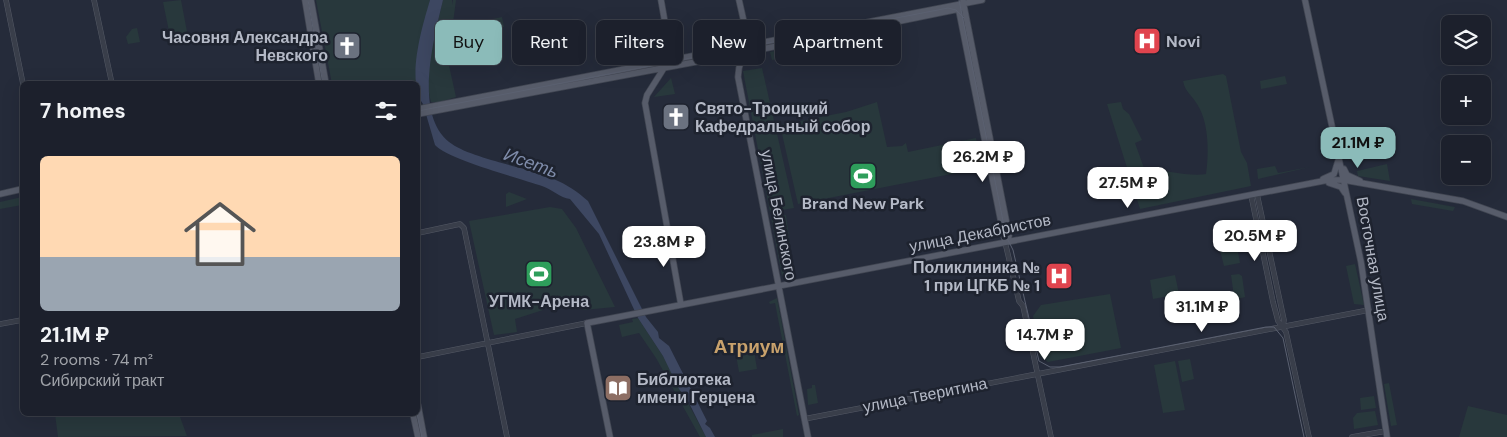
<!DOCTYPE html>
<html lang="en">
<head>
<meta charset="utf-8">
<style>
  body { margin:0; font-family:"DM Sans",sans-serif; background:#252834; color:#f1f3f6; height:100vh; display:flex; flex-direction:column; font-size:19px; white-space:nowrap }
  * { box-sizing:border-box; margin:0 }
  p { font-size:16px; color:#a0a3a9 }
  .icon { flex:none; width:28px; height:28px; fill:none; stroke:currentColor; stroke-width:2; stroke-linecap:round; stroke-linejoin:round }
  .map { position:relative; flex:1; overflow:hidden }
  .panel { position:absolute; left:20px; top:81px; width:400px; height:335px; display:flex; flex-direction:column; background:#1c202c; border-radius:8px; box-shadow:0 5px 20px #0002,0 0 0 1px #3a3e48 }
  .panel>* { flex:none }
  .top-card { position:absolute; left:435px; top:20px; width:475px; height:45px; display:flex; gap:10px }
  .fabs { position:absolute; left:1441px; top:15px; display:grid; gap:10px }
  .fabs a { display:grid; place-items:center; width:50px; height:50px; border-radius:8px; background:#1c202c; box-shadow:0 5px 20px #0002,0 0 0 1px #3a3e48; font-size:25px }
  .price { position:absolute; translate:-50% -42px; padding:0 11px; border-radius:10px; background:#fff; color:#222; font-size:16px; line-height:32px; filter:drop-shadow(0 1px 2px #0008) }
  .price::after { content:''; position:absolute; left:50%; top:30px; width:15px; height:11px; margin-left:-8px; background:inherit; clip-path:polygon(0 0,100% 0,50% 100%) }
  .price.current { background:#8bbbb9; color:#111 }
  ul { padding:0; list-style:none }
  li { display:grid; align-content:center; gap:10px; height:265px; padding:0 20px }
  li+li { border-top:1px solid #3a3e48 }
  li span { display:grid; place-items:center; height:155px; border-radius:8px; color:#555 }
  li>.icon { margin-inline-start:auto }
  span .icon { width:90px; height:90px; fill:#fffc; stroke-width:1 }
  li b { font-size:21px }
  h2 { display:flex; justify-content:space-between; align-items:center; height:60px; padding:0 20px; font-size:21px }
  .tag { padding:0 18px; border-radius:8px; background:#1c202c; box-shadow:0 5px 20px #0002,0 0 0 1px #3a3e48; font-size:18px; line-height:45px }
  .tag.current { background:#8bbbb9; color:#111 }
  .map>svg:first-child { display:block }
  .green { fill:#28383c }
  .water { fill:#3d4761 }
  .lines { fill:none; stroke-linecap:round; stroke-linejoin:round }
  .minor-casing { stroke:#545965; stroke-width:5.5 }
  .major-casing { stroke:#424753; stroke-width:7 }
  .minor { stroke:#393e4a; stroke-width:4.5 }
  .major { stroke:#575c6a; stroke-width:5.5 }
  .tram { stroke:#5b6171; stroke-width:1 }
  .labels { text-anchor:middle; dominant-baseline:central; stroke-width:5; stroke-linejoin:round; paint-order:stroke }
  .poi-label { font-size:16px; font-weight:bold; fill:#b4b9c6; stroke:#1e232f; text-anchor:start }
  .street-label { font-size:16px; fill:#b4b9c6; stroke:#1e232f }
  .water-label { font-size:18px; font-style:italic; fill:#7f8caa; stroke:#1e232f }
  .quarter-label { font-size:19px; font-weight:bold; fill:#c9a26c; stroke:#1e232f }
</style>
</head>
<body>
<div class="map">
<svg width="1507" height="437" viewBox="0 0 1507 437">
  <rect width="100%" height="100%" fill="#252b3a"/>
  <path class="green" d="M181,0L188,37L171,41L163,2Z
    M316,0H430L418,51L417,84H332Z
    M443,0H452V5L453,0H456L448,61L456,97L440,102H431C422,73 436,29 443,0Z
    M502,17L504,27L485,30L483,21Z
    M137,28L140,42L128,44L126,37L132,29Z
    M800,45L802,53L772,60L770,52Z
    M762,68L794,208L770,212L743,71Z
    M1223,74L1226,76L1241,152L1247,163L1251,186L1140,209L1107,104L1121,102L1123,109L1129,114L1142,140L1135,143L1144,168C1163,170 1191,177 1206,174C1209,153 1209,122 1197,104C1192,95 1185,92 1183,81Z
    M1285,76L1287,84L1261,89L1260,81Z
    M671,78L675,94L654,97Z
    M877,102L887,147L902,146L906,143L908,152L976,138L982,168L798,204L780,125L846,112Z
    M1387,164L1390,181L1358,176L1357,171Z
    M1275,166L1278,173L1310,167L1258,179L1257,169Z
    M509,192L527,199L506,207V194Z
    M22,197V205L0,209V202Z
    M1411,199L1455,207L1453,211L1412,204Z
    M550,207L562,209L576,228L615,307L583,310L580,306L565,309L563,298L542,301L543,310L515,319L517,332L494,335L469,221Z
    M786,215L794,275L782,276L771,217Z
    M1237,246L1240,263L1224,266L1220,250Z
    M1355,264L1364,305L1354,304L1346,266Z
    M1239,274L1242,276L1245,297L1237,299L1234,297L1231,275Z
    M1175,275L1179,294L1153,299L1150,280Z
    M1110,294L1121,348L1048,362L1040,356L1033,316L1041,305Z
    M777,298L799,415L797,416L775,303L770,304L769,302Z
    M638,318L663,356L706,437H700L656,358L639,333L622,337L619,325L633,322L632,319Z
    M754,351L757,369L739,372L736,355Z
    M1190,359L1194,379L1182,382L1178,361Z
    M1175,361L1185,410L1163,413L1154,365Z
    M1389,383L1397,425L1391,426L1384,384Z
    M812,385H815L818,403L808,405L807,389L812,388Z
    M1374,396L1376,408L1361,410L1360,398Z
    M1468,406L1507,415V437H1459Z
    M1375,411L1378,425L1354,429L1353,418L1357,413Z
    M55,414H179L187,436L58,437Z
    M783,429V437H752V435Z"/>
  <path class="water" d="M430,0H443C434,38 412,118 452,144C466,154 499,162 516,167C544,174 566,181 588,201L646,317L658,332L659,338L669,346L707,421L705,424L710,428L715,437H706L688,401L679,389L663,356L638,318L599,234L570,199C560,198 552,189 542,186C519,178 449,160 435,145L423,104C406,80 422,27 430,0Z"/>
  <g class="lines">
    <defs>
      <path id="minor" d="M6,0L23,84
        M94,0L112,84
        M1257,194L1284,320L1283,326
        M1251,195L1273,302L1278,321L1286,332L1309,437
        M418,233L460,224L464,228L507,437
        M1005,242L1019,301L1023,306L1051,437
        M0,324L22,320
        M418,357L587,323
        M804,419L1369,310
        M1352,437L1386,431"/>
      <path id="major" d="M305,0L319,84
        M311,0L326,84
        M661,0L671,57L647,95L645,103L681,305
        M739,0L748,40L739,68L738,77L808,437
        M1305,0L1361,262L1387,437
        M963,1L1009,235L1008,242
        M958,6L1005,242
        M418,109L982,0
        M418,114L738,54L959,9L964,4
        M1344,169L1347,175L1360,181
        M1323,179L1334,174L1338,161
        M1329,183L1341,187L1345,193
        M0,194L22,189
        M418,405L424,437
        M413,414L418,437
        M610,437L587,323L1328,180H1344L1463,201L1507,217"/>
    </defs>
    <use href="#minor" class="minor-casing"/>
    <use href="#major" class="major-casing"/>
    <use href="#minor" class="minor"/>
    <use href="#major" class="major"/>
    <path class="tram" d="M308,0L323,84
      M959,0L1006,236L1013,250L1039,361L1050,367H1060L1266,327H1274L1283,338L1304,437
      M418,111L948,8L956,10L964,18
      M417,414L422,437"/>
  </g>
  <defs>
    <symbol id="hospital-square" viewBox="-11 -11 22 22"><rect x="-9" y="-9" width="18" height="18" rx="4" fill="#e0444e" stroke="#1e232f"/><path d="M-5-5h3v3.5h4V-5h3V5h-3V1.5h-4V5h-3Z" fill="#fff"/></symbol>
    <symbol id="church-square" viewBox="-11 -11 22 22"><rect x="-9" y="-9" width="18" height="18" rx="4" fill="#6b7280" stroke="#1e232f"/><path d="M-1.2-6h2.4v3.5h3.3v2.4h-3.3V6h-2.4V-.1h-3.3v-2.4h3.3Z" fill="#fff"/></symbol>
    <symbol id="stadium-square" viewBox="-11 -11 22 22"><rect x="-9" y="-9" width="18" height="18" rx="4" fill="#2e9e5b" stroke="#1e232f"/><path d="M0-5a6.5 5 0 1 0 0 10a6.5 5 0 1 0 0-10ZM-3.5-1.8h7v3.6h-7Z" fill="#fff"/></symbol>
    <symbol id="library-square" viewBox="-11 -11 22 22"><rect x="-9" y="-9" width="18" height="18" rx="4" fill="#8d6e63" stroke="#1e232f"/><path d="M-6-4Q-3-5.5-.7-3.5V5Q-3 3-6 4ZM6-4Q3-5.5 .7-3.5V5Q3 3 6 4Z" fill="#fff"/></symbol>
  </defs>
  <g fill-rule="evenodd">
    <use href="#hospital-square" x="1131" y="25" width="32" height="32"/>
    <use href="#church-square" x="331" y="30" width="32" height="32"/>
    <use href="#church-square" x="660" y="101" width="32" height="32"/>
    <use href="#stadium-square" x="847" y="160" width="32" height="32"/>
    <use href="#stadium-square" x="523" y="258" width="32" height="32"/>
    <use href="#hospital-square" x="1043" y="260" width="32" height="32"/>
    <use href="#library-square" x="602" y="372" width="32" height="32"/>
  </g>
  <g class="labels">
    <g class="poi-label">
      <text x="328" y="37" text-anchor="end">Часовня Александра<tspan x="328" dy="18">Невского</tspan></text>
      <text x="1166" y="41">Novi</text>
      <text x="695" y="108">Свято-Троицкий<tspan x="695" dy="18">Кафедральный собор</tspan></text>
      <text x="863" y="203" text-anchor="middle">Brand New Park</text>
      <text x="1040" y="267" text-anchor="end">Поликлиника №<tspan x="1040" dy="18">1 при ЦГКБ № 1</tspan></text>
      <text x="539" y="301" text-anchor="middle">УГМК-Арена</text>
      <text x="637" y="379">Библиотека<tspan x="637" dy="18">имени Герцена</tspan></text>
    </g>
    <g class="street-label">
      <text transform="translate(779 215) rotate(79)">улица Белинского</text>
      <text transform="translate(980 233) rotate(-11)">улица Декабристов</text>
      <text transform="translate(1373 259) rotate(80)">Восточная улица</text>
      <text transform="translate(925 395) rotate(-11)">улица Тверитина</text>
    </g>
    <g class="water-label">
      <text transform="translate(531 163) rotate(20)">Исеть</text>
    </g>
    <g class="quarter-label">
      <text x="749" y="346">Атриум</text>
    </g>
  </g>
</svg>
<div class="fabs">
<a><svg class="icon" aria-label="layers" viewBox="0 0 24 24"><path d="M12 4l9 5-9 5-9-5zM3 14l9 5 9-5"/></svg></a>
<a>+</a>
<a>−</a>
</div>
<b class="price current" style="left:1358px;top:169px">21.1M ₽</b>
<b class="price" style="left:983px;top:183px">26.2M ₽</b>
<b class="price" style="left:1128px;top:209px">27.5M ₽</b>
<b class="price" style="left:1255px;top:262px">20.5M ₽</b>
<b class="price" style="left:664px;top:268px">23.8M ₽</b>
<b class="price" style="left:1202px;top:333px">31.1M ₽</b>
<b class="price" style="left:1045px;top:361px">14.7M ₽</b>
<div class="top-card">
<a class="tag current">Buy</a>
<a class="tag">Rent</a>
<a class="tag">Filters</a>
<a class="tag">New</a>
<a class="tag">Apartment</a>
</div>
<section class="panel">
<h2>7 homes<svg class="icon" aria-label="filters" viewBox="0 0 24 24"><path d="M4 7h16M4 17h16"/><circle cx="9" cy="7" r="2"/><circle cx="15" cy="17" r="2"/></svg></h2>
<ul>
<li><span style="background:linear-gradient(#ffd9b3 65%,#9aa5b1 0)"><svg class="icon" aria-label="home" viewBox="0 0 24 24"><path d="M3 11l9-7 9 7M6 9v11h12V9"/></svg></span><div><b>21.1M ₽</b><p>2 rooms · 74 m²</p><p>Сибирский тракт</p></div></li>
</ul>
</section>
</div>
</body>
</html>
